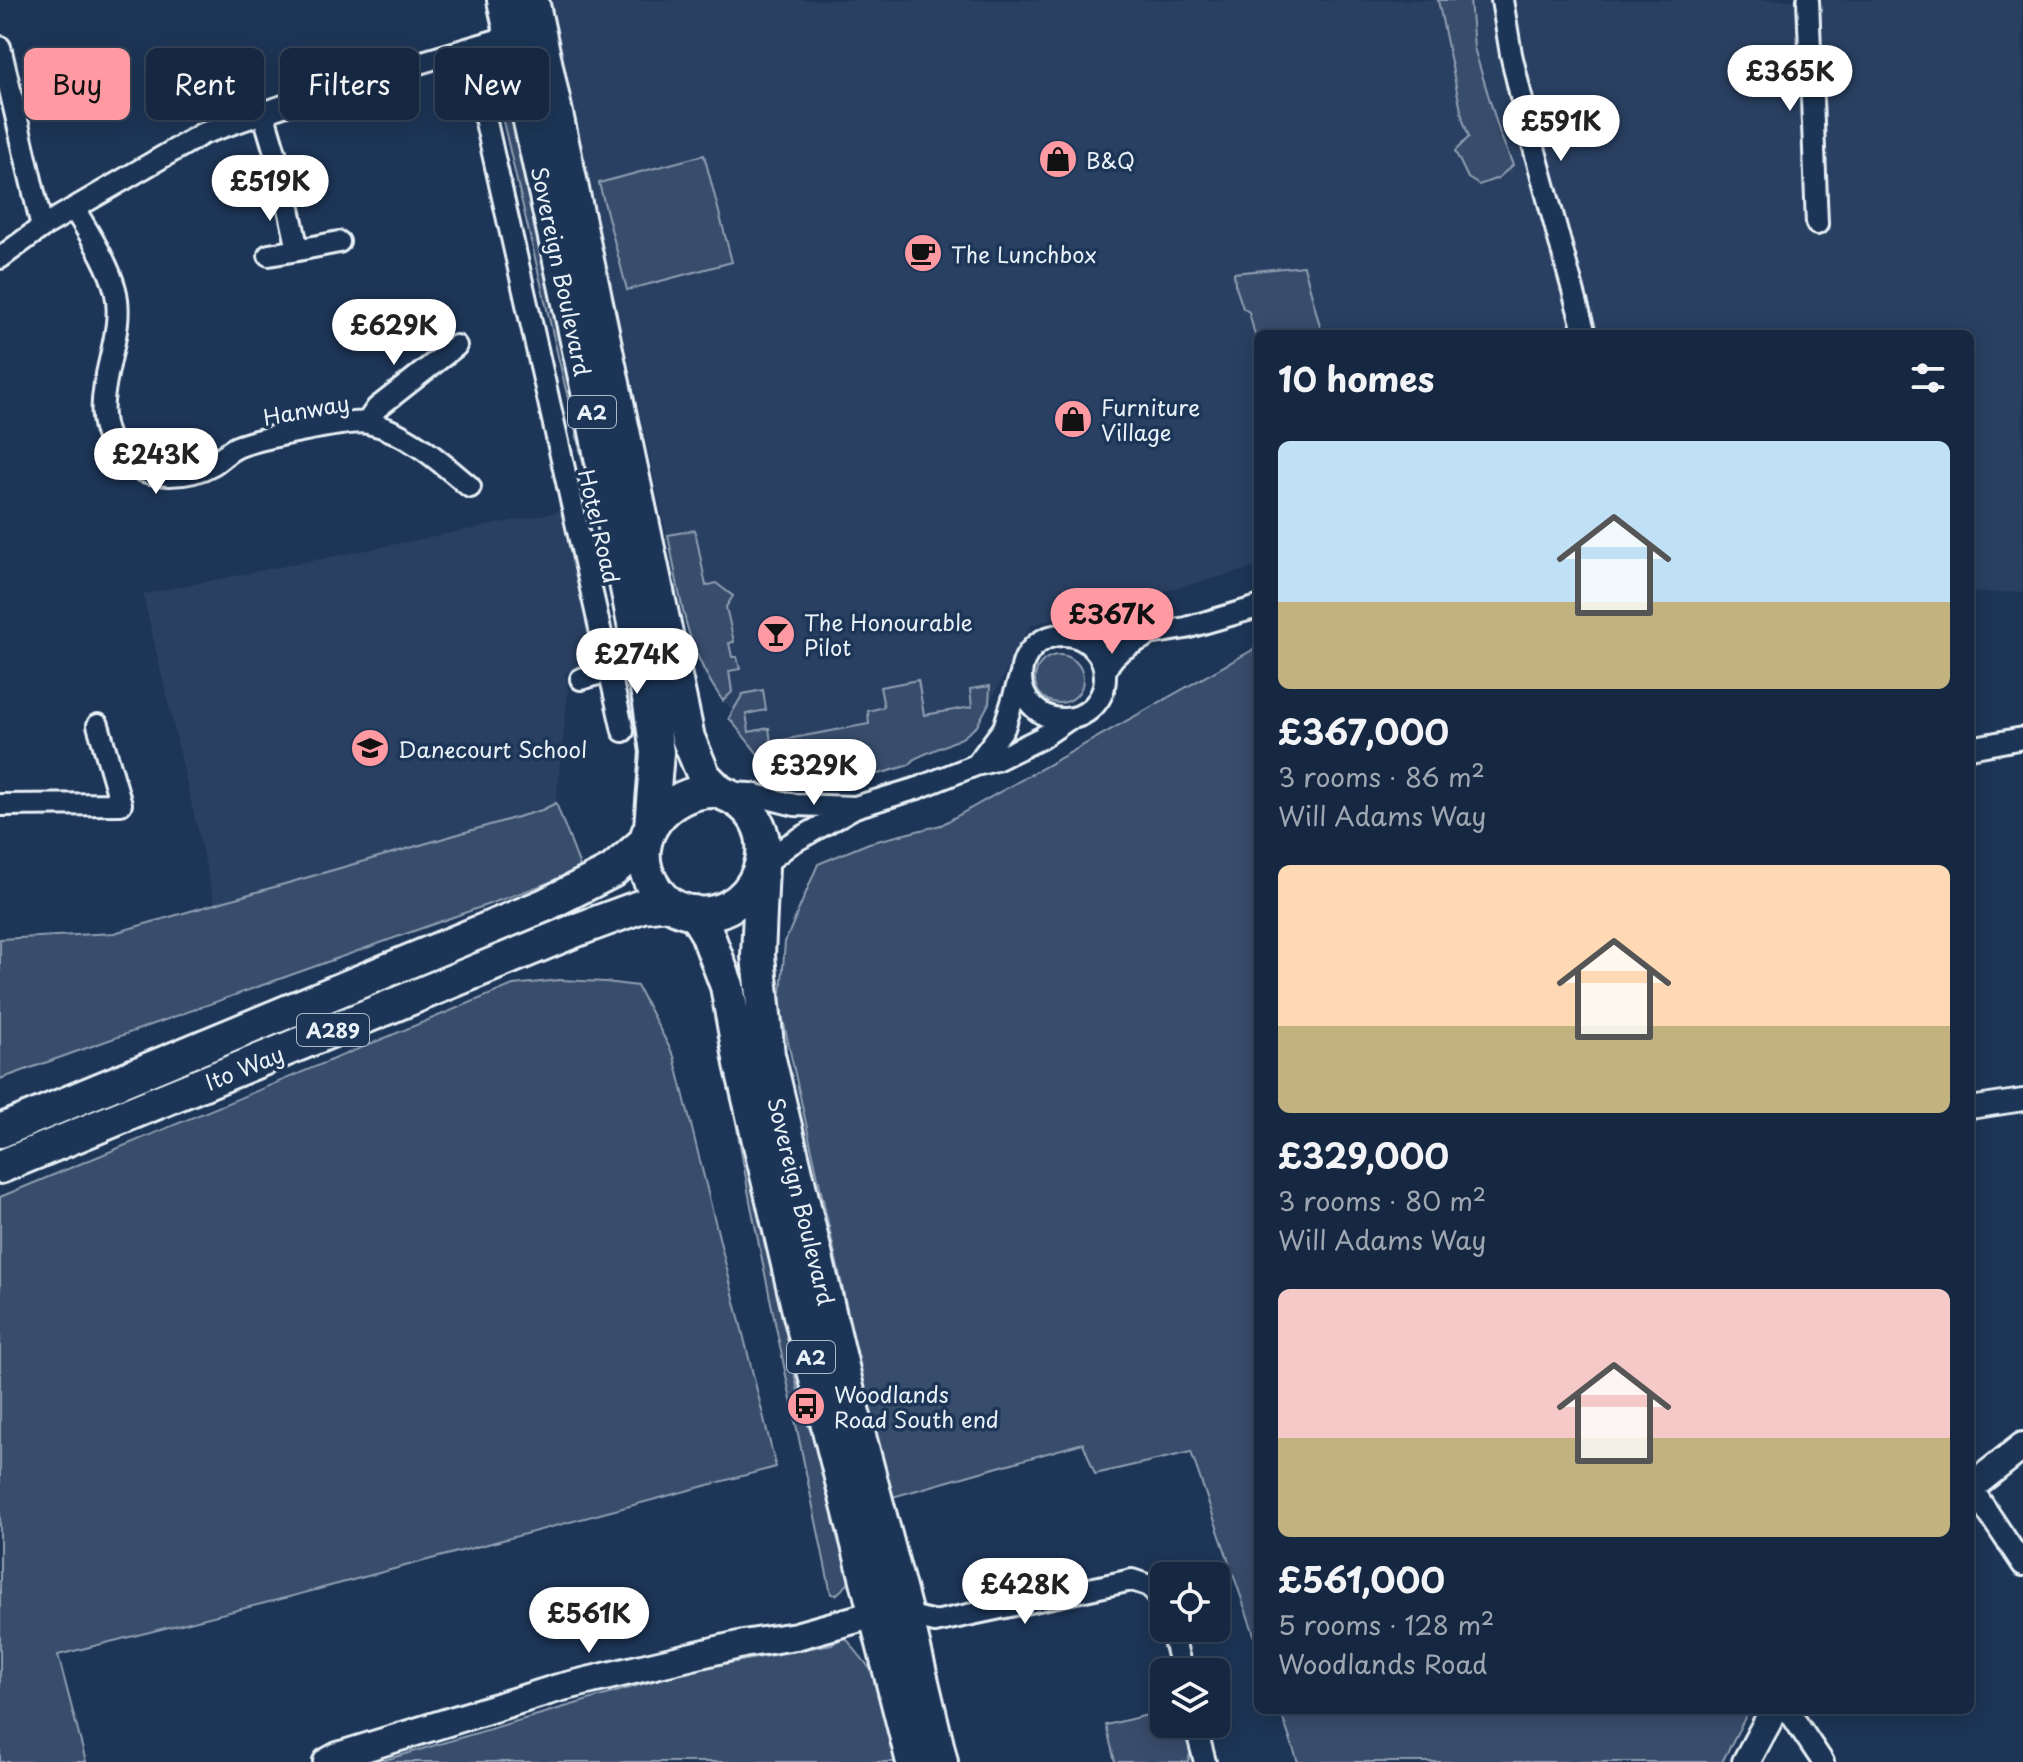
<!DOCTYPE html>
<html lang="en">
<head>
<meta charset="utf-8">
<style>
  body { margin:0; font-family:"Playpen Sans",sans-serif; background:#1f3048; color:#f1f3f6; height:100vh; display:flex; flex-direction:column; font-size:30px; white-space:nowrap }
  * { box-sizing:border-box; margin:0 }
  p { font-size:26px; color:#9ea6b1 }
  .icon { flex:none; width:44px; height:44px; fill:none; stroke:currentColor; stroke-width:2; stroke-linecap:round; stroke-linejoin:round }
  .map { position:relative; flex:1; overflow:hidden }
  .drawer { position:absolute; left:1254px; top:330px; width:720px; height:1384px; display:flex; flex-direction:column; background:#162841; border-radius:12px; box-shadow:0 4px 20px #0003,0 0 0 2px #35445a }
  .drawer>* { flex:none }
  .top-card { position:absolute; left:24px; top:48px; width:760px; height:72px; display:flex; gap:16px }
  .tools { position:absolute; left:1150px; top:1562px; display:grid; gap:16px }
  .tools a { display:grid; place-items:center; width:80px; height:80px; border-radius:12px; background:#162841; box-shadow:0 4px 20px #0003,0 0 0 2px #35445a; font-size:40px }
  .price { position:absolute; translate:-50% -68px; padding:0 18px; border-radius:28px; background:#fff; color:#222; font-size:26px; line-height:52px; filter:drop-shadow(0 2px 4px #0008) }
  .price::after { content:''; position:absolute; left:50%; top:48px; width:24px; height:18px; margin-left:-12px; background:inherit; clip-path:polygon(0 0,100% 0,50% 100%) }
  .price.selected { background:#ff9aa2; color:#111 }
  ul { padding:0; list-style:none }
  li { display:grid; align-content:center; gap:16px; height:424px; padding:0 24px }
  li span { display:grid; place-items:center; height:248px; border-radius:12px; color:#555 }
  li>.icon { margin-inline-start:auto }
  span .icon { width:144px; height:144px; fill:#fffc; stroke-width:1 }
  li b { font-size:34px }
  h2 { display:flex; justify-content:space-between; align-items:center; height:96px; padding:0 24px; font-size:34px }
  .tag { padding:0 28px; border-radius:12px; background:#162841; box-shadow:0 4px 20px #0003,0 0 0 2px #35445a; font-size:28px; line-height:72px }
  .tag.selected { background:#ff9aa2; color:#111 }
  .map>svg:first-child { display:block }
  .built { fill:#2a4162 }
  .green { fill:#374d6c; stroke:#909fb2; stroke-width:2 }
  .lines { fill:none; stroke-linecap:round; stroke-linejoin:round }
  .minor-casing { stroke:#e8f1f8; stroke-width:26 }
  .tertiary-casing { stroke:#e8f1f8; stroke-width:32 }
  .primary-casing { stroke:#e8f1f8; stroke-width:38 }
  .minor { stroke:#1d3557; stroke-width:20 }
  .tertiary { stroke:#1d3557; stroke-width:26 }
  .primary { stroke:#1d3557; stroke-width:32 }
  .labels { text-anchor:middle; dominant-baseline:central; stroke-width:7; stroke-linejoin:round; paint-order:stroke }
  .shield { fill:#1d3557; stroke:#abb9c8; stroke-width:2 }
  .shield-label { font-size:20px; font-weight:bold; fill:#e8f1f8 }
  .poi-label { font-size:22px; fill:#e8f1f8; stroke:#1d3557; text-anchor:start }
  .street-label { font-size:22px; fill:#e8f1f8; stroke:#1d3557 }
</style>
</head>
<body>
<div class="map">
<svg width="2023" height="1762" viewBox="0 0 2023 1762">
  <rect width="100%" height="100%" fill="#1d3557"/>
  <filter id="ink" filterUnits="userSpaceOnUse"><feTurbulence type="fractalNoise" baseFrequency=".0125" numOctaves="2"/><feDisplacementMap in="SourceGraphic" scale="16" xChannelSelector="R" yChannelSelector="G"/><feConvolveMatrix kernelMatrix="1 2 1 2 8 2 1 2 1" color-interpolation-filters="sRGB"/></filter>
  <g filter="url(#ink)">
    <path class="built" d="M550,0H2023V592L1970,593V334H1258V567L1031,625L977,726L940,750L785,779L703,674L689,638Z
      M563,511L593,653L587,668L565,672L568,692L556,803L542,810L215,905L143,594Z"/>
    <path class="green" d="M1438,0H1470L1474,48L1500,134L1513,165L1498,178L1479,185L1468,178L1455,151L1469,137L1463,120Z
      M490,66L498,68L508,84L600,504L595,514Z
      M704,155L732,262L627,290L599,183Z
      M1304,266L1322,334H1258V347L1249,312L1243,308L1235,284L1234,273Z
      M695,530L706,586L716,583L733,596L726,607L734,642L729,643L732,657H737L740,669L729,671L732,692L723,701C684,647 681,599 668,535Z
      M1258,647V1646L1191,1452L1095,1474L1083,1443L889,1498L780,1006L785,942L818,864L869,843L941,825Z
      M1035 679a24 24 0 1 1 48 0a24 24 0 1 1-48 0Z
      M918,680L924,715L972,707L970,689L990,686L989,703L977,726L962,738L916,758L909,765L879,774L860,773L824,780L778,779L729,718L743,694L763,690L766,710L746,714L749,732L769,728L771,742L869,724L868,711L884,707L880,687Z
      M556,803L581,869L562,878L0,1079V939L114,933L542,810Z
      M559,980L606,982L637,986L674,1056L776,1467L289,1597L58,1655L86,1762H0V1197L513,985Z
      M732,1100L791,1325L795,1377L803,1414L824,1461L850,1571L848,1584L836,1595L831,1594L750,1201Z
      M845,1637L879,1680L899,1762H378L687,1671L832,1644Z
      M1280,1710H1749L1722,1762H1298Z
      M1164,1711V1724H1185L1191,1750L1188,1762H1115L1106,1725Z"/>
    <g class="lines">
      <defs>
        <path id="minor" d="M1502,0L1511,54L1527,122L1585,334
          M1808,0L1817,224
          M0,47L42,227
          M462,52L477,82L623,731
          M263,112L282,176L298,250L339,242
          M74,208C88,233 107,260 115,289C130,345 75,410 122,458C144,480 187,479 213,464C221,459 228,451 237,447C256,439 351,419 368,423C406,431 441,462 470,487
          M269,255L298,250
          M0,258L42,227L202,134L344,85L511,36
          M367,422L377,408L456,346
          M1021 677a42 42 0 1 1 84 0a42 42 0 1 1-84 0Z
          M1077,637L1130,632L1149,634L1186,628L1258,607
          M1105,673C1111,651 1132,645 1149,634
          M581,679L608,671
          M1970,748L2023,738
          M976,765L1004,728L1020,677
          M729,793L751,794L795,805L855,807
          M0,805L121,804L98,725
          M763,865L790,844L855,807L918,788L976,765L996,760L1041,738L1069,719
          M1970,1108L2023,1100
          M1971,1487L2023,1565
          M906,1615L935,1622L1132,1580L1150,1586L1164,1604
          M1171,1628L1182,1672
          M1788,1710L1823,1762
          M1195,1724L1205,1762"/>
        <path id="tertiary" d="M1970,1488L2023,1446
          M327,1762L338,1756L558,1688L743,1644L796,1636L875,1614H894
          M1746,1762L1774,1710"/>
        <path id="primary" d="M504,0L589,396L650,704L657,752L651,827
          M532,0L688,738L704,776L720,792
          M716,791C806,819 753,940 677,908C665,903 657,893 651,882C626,837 669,789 716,791Z
          M762,867L758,956L768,1055L853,1413L906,1615L941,1762
          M694,912L707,933L727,986L741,1064L799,1311L913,1762
          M0,1131L545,905L612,871L644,843
          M0,1167L574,931L642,906L668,903"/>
      </defs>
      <use href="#minor" class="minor-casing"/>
      <use href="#tertiary" class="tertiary-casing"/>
      <use href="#primary" class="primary-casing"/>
      <use href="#minor" class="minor"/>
      <use href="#tertiary" class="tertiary"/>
      <use href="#primary" class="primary"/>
    </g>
  </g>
  <defs>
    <symbol id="shop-disc" viewBox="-11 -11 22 22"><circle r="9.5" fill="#ff9aa2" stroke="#1d3557"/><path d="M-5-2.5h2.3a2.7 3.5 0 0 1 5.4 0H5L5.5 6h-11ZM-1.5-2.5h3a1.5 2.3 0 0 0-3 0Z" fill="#111"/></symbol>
    <symbol id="cafe-disc" viewBox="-11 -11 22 22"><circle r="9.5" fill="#ff9aa2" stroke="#1d3557"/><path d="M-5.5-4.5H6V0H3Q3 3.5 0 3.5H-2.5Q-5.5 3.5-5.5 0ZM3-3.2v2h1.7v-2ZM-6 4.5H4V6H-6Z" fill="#111"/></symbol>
    <symbol id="bar-disc" viewBox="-11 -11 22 22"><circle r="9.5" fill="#ff9aa2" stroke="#1d3557"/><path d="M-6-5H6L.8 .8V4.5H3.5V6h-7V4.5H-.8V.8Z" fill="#111"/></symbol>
    <symbol id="school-disc" viewBox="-11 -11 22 22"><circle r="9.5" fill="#ff9aa2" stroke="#1d3557"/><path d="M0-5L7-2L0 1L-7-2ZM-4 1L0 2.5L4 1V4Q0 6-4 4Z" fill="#111"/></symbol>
    <symbol id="bus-disc" viewBox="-11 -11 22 22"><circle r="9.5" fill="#ff9aa2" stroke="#1d3557"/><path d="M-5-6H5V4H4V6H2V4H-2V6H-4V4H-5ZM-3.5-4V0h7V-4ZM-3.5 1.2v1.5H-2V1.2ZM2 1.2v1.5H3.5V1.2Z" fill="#111"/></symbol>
  </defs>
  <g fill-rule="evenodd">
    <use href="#shop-disc" x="1036" y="137" width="44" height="44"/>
    <use href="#cafe-disc" x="901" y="231" width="44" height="44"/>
    <use href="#shop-disc" x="1051" y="397" width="44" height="44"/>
    <use href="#bar-disc" x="754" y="612" width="44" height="44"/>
    <use href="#school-disc" x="348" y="726" width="44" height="44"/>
    <use href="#bus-disc" x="784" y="1384" width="44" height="44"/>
  </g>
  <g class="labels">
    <g class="shield">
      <rect x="568" y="396" width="48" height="32" rx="6"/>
      <rect x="297" y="1014" width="72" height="32" rx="6"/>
      <rect x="787" y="1341" width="48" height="32" rx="6"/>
    </g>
    <g class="shield-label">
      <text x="592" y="412">A2</text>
      <text x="333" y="1030">A289</text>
      <text x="811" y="1357">A2</text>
    </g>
    <g class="poi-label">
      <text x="1086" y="159">B&amp;Q</text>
      <text x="951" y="253">The Lunchbox</text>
      <text x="1101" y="406">Furniture<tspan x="1101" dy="25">Village</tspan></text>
      <text x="804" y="621">The Honourable<tspan x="804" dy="25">Pilot</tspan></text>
      <text x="398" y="748">Danecourt School</text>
      <text x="834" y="1393">Woodlands<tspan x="834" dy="25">Road South end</tspan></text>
    </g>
    <g class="street-label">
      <text transform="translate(562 271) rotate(78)">Sovereign Boulevard</text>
      <text transform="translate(306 409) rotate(-10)">Hanway</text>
      <text transform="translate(600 526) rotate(77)">Hotel Road</text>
      <text transform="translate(244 1067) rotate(-22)">Ito Way</text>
      <text transform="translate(802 1201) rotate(76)">Sovereign Boulevard</text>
    </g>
  </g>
</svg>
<div class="tools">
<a><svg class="icon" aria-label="locate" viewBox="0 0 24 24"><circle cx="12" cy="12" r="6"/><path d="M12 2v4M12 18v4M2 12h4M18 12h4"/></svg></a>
<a><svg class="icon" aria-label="layers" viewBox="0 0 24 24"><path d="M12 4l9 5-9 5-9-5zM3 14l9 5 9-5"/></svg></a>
</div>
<b class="price" style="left:1790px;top:113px">£365K</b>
<b class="price" style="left:1561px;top:163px">£591K</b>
<b class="price" style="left:270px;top:223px">£519K</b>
<b class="price" style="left:394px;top:367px">£629K</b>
<b class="price" style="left:156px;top:496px">£243K</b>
<b class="price selected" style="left:1112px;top:656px">£367K</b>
<b class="price" style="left:637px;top:696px">£274K</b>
<b class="price" style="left:814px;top:807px">£329K</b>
<b class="price" style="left:1025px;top:1626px">£428K</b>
<b class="price" style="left:589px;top:1655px">£561K</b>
<div class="top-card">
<a class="tag selected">Buy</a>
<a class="tag">Rent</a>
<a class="tag">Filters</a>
<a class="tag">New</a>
</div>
<section class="drawer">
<h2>10 homes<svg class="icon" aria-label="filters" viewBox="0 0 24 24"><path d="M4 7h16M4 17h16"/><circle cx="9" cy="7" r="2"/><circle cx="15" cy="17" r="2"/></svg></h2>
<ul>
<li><span style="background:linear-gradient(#bfe0f5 65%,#c2b280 0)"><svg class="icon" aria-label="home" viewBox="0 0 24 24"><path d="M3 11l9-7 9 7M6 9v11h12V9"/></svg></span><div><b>£367,000</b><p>3 rooms · 86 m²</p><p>Will Adams Way</p></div></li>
<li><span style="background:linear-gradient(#ffd9b3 65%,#c2b280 0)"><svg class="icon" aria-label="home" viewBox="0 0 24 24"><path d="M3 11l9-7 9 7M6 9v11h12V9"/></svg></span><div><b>£329,000</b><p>3 rooms · 80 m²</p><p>Will Adams Way</p></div></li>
<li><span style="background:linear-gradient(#f6c9c9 60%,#c2b280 0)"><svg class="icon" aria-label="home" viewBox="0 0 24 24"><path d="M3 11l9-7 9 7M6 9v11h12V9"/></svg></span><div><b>£561,000</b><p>5 rooms · 128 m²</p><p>Woodlands Road</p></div></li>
</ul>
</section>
</div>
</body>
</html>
